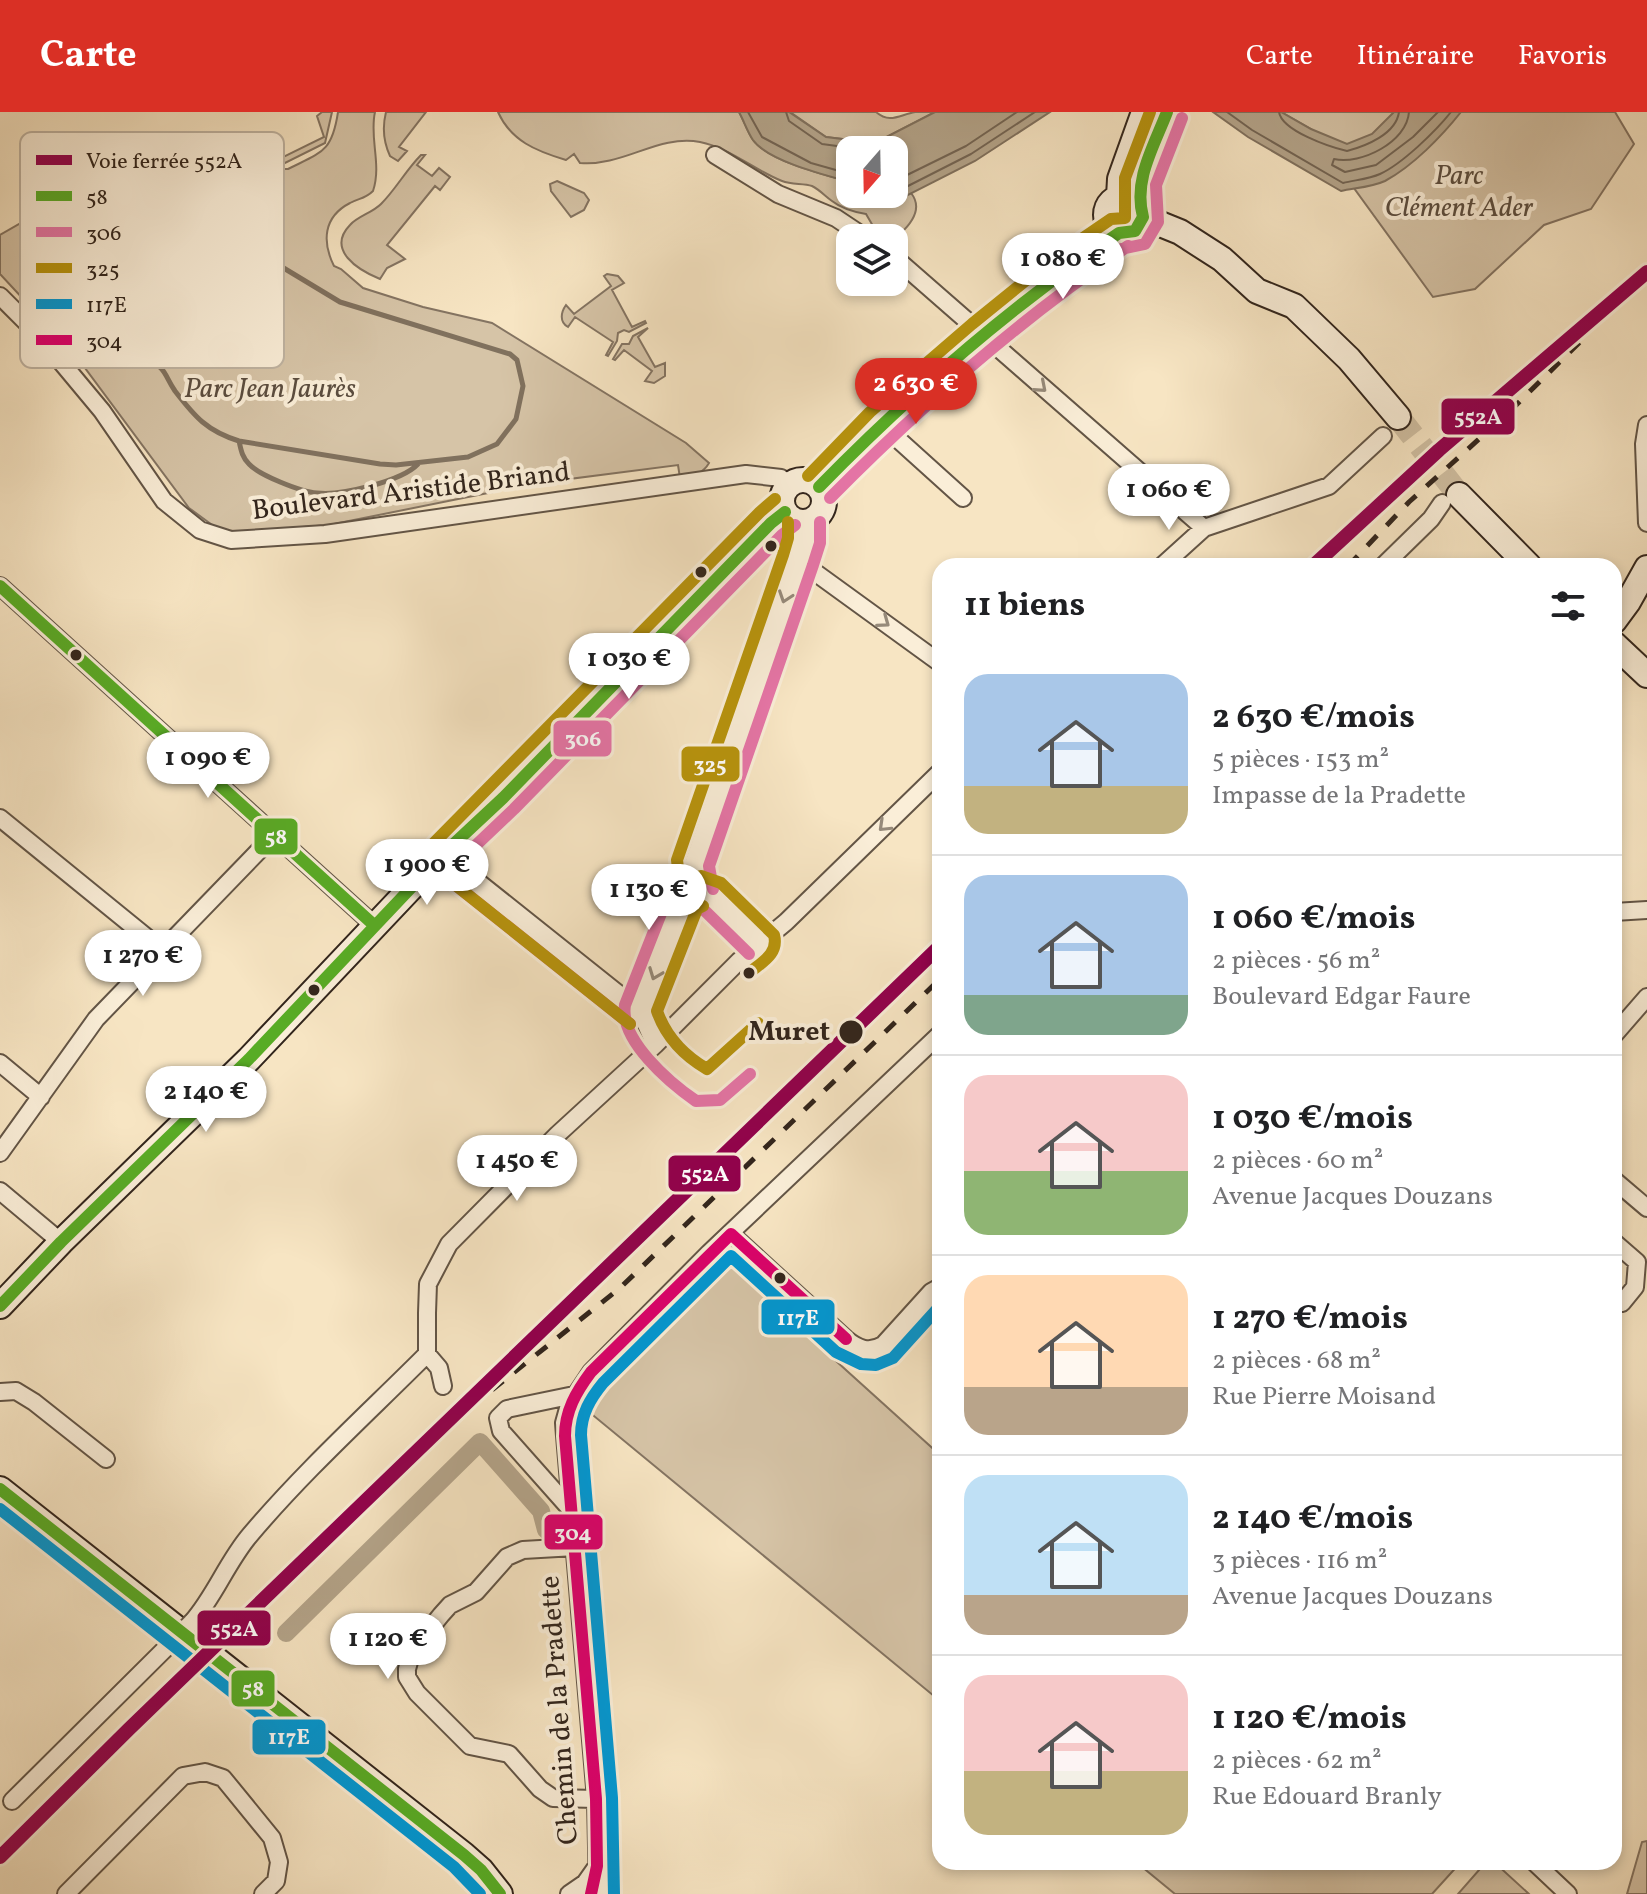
<!DOCTYPE html>
<html lang="fr">
<head>
<meta charset="utf-8">
<style>
  body { margin:0; font-family:Vollkorn,serif; background:#f6f6f6; color:#202124; height:100vh; display:flex; flex-direction:column; font-size:30px; white-space:nowrap }
  * { box-sizing:border-box; margin:0 }
  p { font-size:26px; color:#757577 }
  .icon { flex:none; width:44px; height:44px; fill:none; stroke:currentColor; stroke-width:2; stroke-linecap:round; stroke-linejoin:round }
  .map { position:relative; flex:1; overflow:hidden }
  .details { position:absolute; left:932px; top:446px; width:690px; height:1312px; display:flex; flex-direction:column; background:#fff; border-radius:24px; box-shadow:0 4px 12px #0003 }
  .details>* { flex:none }
  .needle { width:52px; rotate:200deg }
  .tools { position:absolute; left:836px; top:24px; display:grid; gap:16px }
  .tools a { display:grid; place-items:center; width:72px; height:72px; border-radius:16px; background:#fff; box-shadow:0 4px 12px #0003; font-size:40px }
  .price { position:absolute; translate:-50% -68px; padding:0 18px; border-radius:28px; background:#fff; color:#222; font-size:26px; line-height:52px; filter:drop-shadow(0 2px 4px #0008) }
  .price::after { content:''; position:absolute; left:50%; top:48px; width:24px; height:18px; margin-left:-12px; background:inherit; clip-path:polygon(0 0,100% 0,50% 100%) }
  .price.active { background:#d93025; color:#fff }
  ul { padding:0; list-style:none }
  li { display:flex; align-items:center; gap:24px; height:200px; padding:0 32px }
  li+li { border-top:2px solid #e0e0e0 }
  li span { display:grid; place-items:center; flex:none; width:224px; height:160px; border-radius:24px; color:#555 }
  li>.icon { margin-inline-start:auto }
  span .icon { width:96px; height:96px; fill:#fffc; stroke-width:1 }
  li b { font-size:34px }
  h2 { display:flex; justify-content:space-between; align-items:center; height:96px; padding:0 32px; font-size:34px }
  header { display:flex; align-items:center; gap:48px; box-sizing:border-box; height:112px; padding:0 40px; background:#d93025; color:#fff }
  header strong { font-size:38px }
  nav { display:flex; gap:44px; margin-inline-start:auto; font-size:28px }
  .map>svg:first-child { display:block }
  .green { fill:#d6c4a7; stroke:#847462; stroke-width:2 }
  .water { fill:#b4a48a; stroke:#80715e; stroke-width:2 }
  .lines { fill:none; stroke-linecap:round; stroke-linejoin:round }
  .shore { stroke:#736453; stroke-width:2 }
  .stream { stroke:#80715e; stroke-width:5 }
  .canal { stroke:#b4a48a; stroke-width:18 }
  .secondary-tunnel { stroke:#d0bfa2; stroke-width:24; stroke-dasharray:24 12; stroke-linecap:butt }
  .street-casing { stroke:#635546; stroke-width:20 }
  .secondary-casing { stroke:#32251c; stroke-width:28 }
  .street { stroke:#faeed8; stroke-width:16 }
  .secondary { stroke:#faeed8; stroke-width:24 }
  .rail { stroke:#32251c; stroke-width:5; stroke-dasharray:14 14; stroke-linecap:butt }
  .street-bridge-casing { stroke:#635546; stroke-width:20; stroke-linecap:butt }
  .street-bridge { stroke:#faeed8; stroke-width:16 }
  .bus-1-casing { stroke:#faeed8; stroke-width:18 }
  .bus-2-casing { stroke:#faeed8; stroke-width:18 }
  .bus-3-casing { stroke:#faeed8; stroke-width:18 }
  .bus-4-casing { stroke:#faeed8; stroke-width:18 }
  .bus-5-casing { stroke:#faeed8; stroke-width:18 }
  .bus-1 { stroke:#58ac25; stroke-width:12 }
  .bus-2 { stroke:#e675a7; stroke-width:12 }
  .bus-3 { stroke:#b7930d; stroke-width:12 }
  .bus-4 { stroke:#0098d4; stroke-width:12 }
  .bus-5 { stroke:#dc006b; stroke-width:12 }
  .rail-1-casing { stroke:#faeed8; stroke-width:20 }
  .rail-1 { stroke:#92004c; stroke-width:14 }
  .oneway { stroke:#968a7a }
  .bus-dot { fill:#32251c; stroke:#faeed8; stroke-width:3 }
  .labels { text-anchor:middle; dominant-baseline:central; stroke-width:8; stroke-linejoin:round; paint-order:stroke }
  .park-label { font-size:28px; font-style:italic; fill:#5b4d3f; stroke:#faeed8 }
  .street-label { font-size:28px; fill:#32251c; stroke:#faeed8 }
  .stop-label { font-size:28px; font-weight:bold; fill:#32251c; stroke:#faeed8; text-anchor:end }
  .key { fill:#faeed8; stroke:#beb2a0; stroke-width:2 }
  .key-label { font-size:22px; fill:#32251c }
  .line-badge { stroke:#faeed8; stroke-width:3 }
  .badge-label { font-size:22px; text-anchor:middle; font-weight:bold; fill:#fff }
</style>
</head>
<body>
<header>
<strong>Carte</strong>
<nav><a>Carte</a><a>Itinéraire</a><a>Favoris</a></nav>
</header>
<div class="map">
<svg width="1647" height="1782" viewBox="0 0 1647 1782">
  <rect width="100%" height="100%" fill="#f7e5c3"/>
  <filter id="stains"><feTurbulence type="fractalNoise" baseFrequency=".0025" numOctaves="4"/><feColorMatrix values="0 0 0 0 .2 0 0 0 0 .09 0 0 0 0 .02 0 0 0 .5 -.17"/></filter>
  <radialGradient id="worn" r=".72"><stop offset=".6" stop-color="#630" stop-opacity="0"/><stop offset="1" stop-color="#630" stop-opacity=".3"/></radialGradient>
  <path class="green" d="M322,0H332L325,31L285,51L281,46L324,25L317,4Z
    M338,0H375C369,26 382,52 373,79C365,87 359,86 350,91C323,105 322,130 334,154L341,157L363,176L423,195L492,211L686,331L709,351C702,363 693,363 680,366L678,353L507,375L493,380L329,413L238,420L219,418L189,396L76,244L0,162V123L160,31L162,25L173,30H185L193,42L218,37L214,24L218,22L225,36L218,40L230,67L234,65L236,68L275,49L283,57H288C322,40 332,40 338,0Z
    M386,0H426L399,35L407,39L398,49L390,44C383,29 382,16 386,0Z
    M498,0H739C744,9 747,19 753,28C768,49 825,63 850,70V82C867,82 899,86 911,81C923,96 912,111 900,122L891,116L887,121L873,114L866,102C854,100 842,97 832,89C825,84 820,78 812,74C803,71 792,73 782,69C754,58 730,36 700,30C658,22 623,55 580,51L574,42L566,48C536,39 511,29 498,0Z
    M790,0H876C890,12 899,3 915,0C921,0 929,0 935,0L875,31L826,25Z
    M1281,0H1615L1634,32L1591,97L1544,113L1475,177L1433,185L1311,17Z
    M421,43H425L417,53L432,64L439,56L450,65L440,78L435,74L387,133L405,147L387,156L380,167C358,158 326,138 350,113C358,104 372,101 381,92C396,77 406,58 421,43Z
    M557,69L584,81L589,88L584,98L571,105L551,79L550,72Z
    M607,162L618,164L624,171L612,178L632,215L645,209L646,211L629,220L624,218L618,221L617,229L608,244L606,243L613,230L575,205L568,215C559,210 561,200 566,193L574,202L611,174L604,164Z
    M648,216L638,225L655,255L665,251V264L654,271L645,269L652,259L624,238L615,248L613,247L622,232H629L633,224Z
    M721,1145L940,1343V1589L583,1295L667,1201Z
    M1647,1729V1782H1627L1642,1730Z
    M1136,1750H1461L1432,1782H1175Z
    M1486,1750H1494L1529,1782H1458Z"/>
  <path class="water" d="M739,0H789L826,25L875,31L935,0H1050L975,49L906,84L894,81V38H850V70C825,63 768,49 753,28C747,19 744,9 739,0Z
    M1213,0H1281L1311,17L1347,32L1372,22L1394,0H1461C1442,24 1413,54 1385,69C1372,75 1355,76 1341,79L1248,25Z"/>
  <g class="lines">
    <path class="shore" d="M748,0L762,25L811,51L850,62
      M786,0L789,9L822,32L867,38
      M1227,0L1252,18L1343,71C1355,68 1369,67 1380,62C1402,52 1436,19 1451,0
      M1279,0C1282,19 1330,35 1347,39C1366,34 1396,22 1399,0
      M1409,0C1407,30 1361,53 1334,47L1332,53L1345,60L1376,53L1413,25L1438,0
      M894,63L905,64L966,34L1017,0
      M894,73L906,75L971,42L1035,0"/>
    <path class="stream" d="M161,76L171,79L211,120L243,138L277,152L340,190L510,242L517,248L523,274L516,307L497,332L468,345L396,353L380,352L239,329C207,319 195,305 175,279C164,263 167,256 146,247L134,204L114,186L100,159L103,141L113,124L126,112L147,86Z
      M239,329C241,338 242,345 249,352C259,363 301,380 317,381C341,384 402,369 418,352"/>
    <path class="canal" d="M286,1521L480,1330L541,1399L546,1418"/>
    <path class="secondary-tunnel" d="M1398,305L1459,383"/>
    <defs>
      <path id="street" d="M715,43L778,82L836,106L866,126
        M894,145L1204,416
        M0,184L37,221L102,299L164,389L200,418L231,428L325,422L746,362L781,366L790,373
        M881,312L963,386
        M1647,313L1644,332L1647,411
        M798,448L940,551
        M1162,454L1204,416L1329,374L1383,324
        M1383,454L1431,407L1442,391
        M0,474L375,814
        M0,706L161,837
        M443,742L640,899
        M697,779L693,752L798,448L804,428V410
        M697,779L711,783L760,831
        M1614,800L1647,798
        M1614,923L1647,885
        M655,933L640,899L683,788L689,782L697,779
        M0,951L41,985
        M0,1041L96,907L275,722
        M1614,1068L1647,1096
        M0,1079L61,1130
        M731,1122L846,1227C858,1237 869,1241 883,1233L931,1180L940,1175
        M1614,1130L1637,1150L1635,1175L1622,1191L1614,1185
        M443,1274L439,1256L427,1242V1201L428,1172L449,1132L558,1022L655,933L739,849L786,810L940,660
        M0,1280L16,1279L34,1290L106,1347
        M572,1399L501,1319L498,1306L507,1297L574,1283
        M575,1435L523,1438L507,1445L476,1480L450,1493L441,1503L412,1539L407,1557V1565L417,1581L470,1634L509,1642L540,1677L553,1686L596,1687
        M192,1510C215,1484 227,1450 250,1423C304,1359 368,1301 427,1242
        M12,1689L171,1531
        M1534,1750L1568,1782
        M66,1782L183,1664L205,1660L223,1666L272,1726L279,1750L276,1769L263,1782
        M569,1782L585,1771L597,1754
        M598,1782L596,1687L565,1324L564,1311L569,1293L591,1260L709,1141L940,922"/>
      <path id="secondary" d="M1106 103a19 19 0 1 1 38 0a19 19 0 1 1-38 0Z
        M1119,85L1120,67L1144,0
        M1139,90L1140,70L1167,0
        M1143,105L1180,120L1222,147L1257,179L1294,194L1349,247L1398,305
        M782 389a21 21 0 1 1 42 0a21 21 0 1 1-42 0Z
        M819,375L881,312L982,224L1060,161L1119,121
        M1459,383L1529,454
        M1614,509L1628,490L1647,456
        M1614,532L1647,563
        M0,1194L61,1130L249,947L443,742L503,686L771,411L785,400
        M0,1377L464,1743L481,1758L500,1782"/>
    </defs>
    <use href="#street" class="street-casing"/>
    <use href="#secondary" class="secondary-casing"/>
    <use href="#street" class="street"/>
    <use href="#secondary" class="secondary"/>
    <path class="rail" d="M1348,454L1409,390L1508,301L1588,222
      M386,1369L463,1301L620,1176L940,867"/>
    <defs>
      <path id="street-bridge" d="M171,1531L192,1510"/>
    </defs>
    <use href="#street-bridge" class="street-bridge-casing"/>
    <use href="#street-bridge" class="street-bridge"/>
    <defs>
      <path id="bus-1" d="M1119,121L1135,119L1143,105C1133,68 1154,34 1167,0
        M819,375C911,281 1010,195 1119,121
        M0,474L375,814
        M0,1194L61,1130L249,947L443,742L503,686L771,411L785,400
        M0,1377L464,1743L481,1758L500,1782"/>
      <path id="bus-2" d="M1121,137L1145,132L1158,110L1156,73L1182,6
        M830,386C922,293 1020,207 1128,134
        M454,754L514,697L782,423L795,413
        M433,755L630,912
        M691,764L679,770L669,781L625,893C619,928 670,971 696,989L720,988L750,962
        M713,777L709,754L813,453L820,431V410
        M693,794L703,797L749,842"/>
      <path id="bus-3" d="M808,364L870,300L972,212L1051,148L1111,107L1125,106V66L1150,0
        M701,764L721,771L774,823C779,842 762,850 749,861
        M681,781L677,748L783,443L788,426V410
        M703,794L697,797L657,899C666,925 683,943 707,957L758,911
        M630,912L433,755L428,747V737L760,400L775,387"/>
      <path id="bus-4" d="M0,1397L454,1755L480,1782
        M614,1782L612,1686L581,1323C581,1302 590,1287 603,1271L731,1144L836,1240L861,1252L876,1253L893,1246L940,1194"/>
      <path id="bus-5" d="M731,1122L846,1227
        M591,1782L597,1754L596,1687L565,1324C565,1299 576,1280 591,1260L731,1122"/>
    </defs>
    <use href="#bus-1" class="bus-1-casing"/>
    <use href="#bus-2" class="bus-2-casing"/>
    <use href="#bus-3" class="bus-3-casing"/>
    <use href="#bus-4" class="bus-4-casing"/>
    <use href="#bus-5" class="bus-5-casing"/>
    <use href="#bus-1" class="bus-1"/>
    <use href="#bus-2" class="bus-2"/>
    <use href="#bus-3" class="bus-3"/>
    <use href="#bus-4" class="bus-4"/>
    <use href="#bus-5" class="bus-5"/>
    <defs>
      <path id="rail-1" d="M1313,454L1439,338L1647,160
        M0,1745L129,1617L940,834"/>
    </defs>
    <use href="#rail-1" class="rail-1-casing"/>
    <use href="#rail-1" class="rail-1"/>
  </g>
  <defs><path id="oneway-chevron" d="M-2-3.5L2.5 0L-2 3.5" fill="none" stroke-width="1.6" stroke-linecap="round" stroke-linejoin="round" transform="scale(2)"/></defs>
  <g class="oneway">
    <use href="#oneway-chevron" transform="translate(1041 275) rotate(41)"/>
    <use href="#oneway-chevron" transform="translate(785 485) rotate(109)"/>
    <use href="#oneway-chevron" transform="translate(884 510) rotate(36)"/>
    <use href="#oneway-chevron" transform="translate(884 714) rotate(136)"/>
    <use href="#oneway-chevron" transform="translate(655 862) rotate(111)"/>
  </g>
  <g class="bus-dot">
    <circle cx="771" cy="434" r="7"/>
    <circle cx="701" cy="460" r="7"/>
    <circle cx="76" cy="543" r="7"/>
    <circle cx="749" cy="861" r="7"/>
    <circle cx="314" cy="878" r="7"/>
    <circle cx="851" cy="920" r="13"/>
    <circle cx="780" cy="1166" r="7"/>
  </g>
  <g class="labels">
    <g class="park-label">
      <text x="1459" y="64">Parc<tspan x="1459" dy="32">Clément Ader</tspan></text>
      <text x="270" y="277">Parc Jean Jaurès</text>
    </g>
    <g class="street-label">
      <text transform="translate(411 380) rotate(-7)">Boulevard Aristide Briand</text>
      <text transform="translate(560 1598) rotate(-94)">Chemin de la Pradette</text>
    </g>
    <g class="stop-label">
      <text x="830" y="920">Muret</text>
    </g>
  </g>
  <rect x="20" y="20" width="264" height="236" rx="12" class="key"/>
  <rect x="36" y="43" width="36" height="10" fill="#92004c"/>
  <rect x="36" y="79" width="36" height="10" fill="#58ac25"/>
  <rect x="36" y="115" width="36" height="10" fill="#e675a7"/>
  <rect x="36" y="151" width="36" height="10" fill="#b7930d"/>
  <rect x="36" y="187" width="36" height="10" fill="#0098d4"/>
  <rect x="36" y="223" width="36" height="10" fill="#dc006b"/>
  <g class="key-label">
    <text x="86" y="56">Voie ferrée 552A</text>
    <text x="86" y="92">58</text>
    <text x="86" y="128">306</text>
    <text x="86" y="164">325</text>
    <text x="86" y="200">117E</text>
    <text x="86" y="236">304</text>
  </g>
  <g class="line-badge">
    <rect x="1440" y="285" width="76" height="39" rx="8" fill="#92004c"/>
    <rect x="552" y="607" width="61" height="39" rx="8" fill="#e675a7"/>
    <rect x="680" y="633" width="61" height="38" rx="8" fill="#b7930d"/>
    <rect x="253" y="705" width="46" height="39" rx="8" fill="#58ac25"/>
    <rect x="667" y="1042" width="75" height="39" rx="8" fill="#92004c"/>
    <rect x="760" y="1186" width="76" height="38" rx="8" fill="#0098d4"/>
    <rect x="543" y="1401" width="61" height="38" rx="8" fill="#dc006b"/>
    <rect x="196" y="1497" width="76" height="38" rx="8" fill="#92004c"/>
    <rect x="230" y="1557" width="46" height="39" rx="8" fill="#58ac25"/>
    <rect x="251" y="1606" width="76" height="38" rx="8" fill="#0098d4"/>
  </g>
  <g class="badge-label">
    <text x="1478" y="312">552A</text>
    <text x="583" y="634">306</text>
    <text x="710" y="660">325</text>
    <text x="276" y="732">58</text>
    <text x="705" y="1069">552A</text>
    <text x="798" y="1213">117E</text>
    <text x="573" y="1428">304</text>
    <text x="234" y="1524">552A</text>
    <text x="253" y="1584">58</text>
    <text x="289" y="1632">117E</text>
  </g>
  <rect width="100%" height="100%" filter="url(#stains)"/>
  <rect width="100%" height="100%" fill="url(#worn)"/>
</svg>
<div class="tools">
<a><svg class="needle" viewBox="-14 -14 28 28"><path d="M0-13l5 13h-10z" fill="#e53935"/><path d="M0 13l5-13h-10z" fill="#757577"/></svg></a>
<a><svg class="icon" aria-label="layers" viewBox="0 0 24 24"><path d="M12 4l9 5-9 5-9-5zM3 14l9 5 9-5"/></svg></a>
</div>
<b class="price" style="left:1063px;top:189px">1 080 €</b>
<b class="price active" style="left:916px;top:314px">2 630 €</b>
<b class="price" style="left:1169px;top:420px">1 060 €</b>
<b class="price" style="left:629px;top:589px">1 030 €</b>
<b class="price" style="left:208px;top:688px">1 090 €</b>
<b class="price" style="left:427px;top:795px">1 900 €</b>
<b class="price" style="left:649px;top:820px">1 130 €</b>
<b class="price" style="left:143px;top:886px">1 270 €</b>
<b class="price" style="left:206px;top:1022px">2 140 €</b>
<b class="price" style="left:517px;top:1091px">1 450 €</b>
<b class="price" style="left:388px;top:1569px">1 120 €</b>
<section class="details">
<h2>11 biens<svg class="icon" aria-label="filters" viewBox="0 0 24 24"><path d="M4 7h16M4 17h16"/><circle cx="9" cy="7" r="2"/><circle cx="15" cy="17" r="2"/></svg></h2>
<ul>
<li><span style="background:linear-gradient(#a9c7e8 70%,#c2b280 0)"><svg class="icon" aria-label="home" viewBox="0 0 24 24"><path d="M3 11l9-7 9 7M6 9v11h12V9"/></svg></span><div><b>2 630 €/mois</b><p>5 pièces · 153 m²</p><p>Impasse de la Pradette</p></div></li>
<li><span style="background:linear-gradient(#a9c7e8 75%,#7fa58c 0)"><svg class="icon" aria-label="home" viewBox="0 0 24 24"><path d="M3 11l9-7 9 7M6 9v11h12V9"/></svg></span><div><b>1 060 €/mois</b><p>2 pièces · 56 m²</p><p>Boulevard Edgar Faure</p></div></li>
<li><span style="background:linear-gradient(#f6c9c9 60%,#8fb573 0)"><svg class="icon" aria-label="home" viewBox="0 0 24 24"><path d="M3 11l9-7 9 7M6 9v11h12V9"/></svg></span><div><b>1 030 €/mois</b><p>2 pièces · 60 m²</p><p>Avenue Jacques Douzans</p></div></li>
<li><span style="background:linear-gradient(#ffd9b3 70%,#b9a48a 0)"><svg class="icon" aria-label="home" viewBox="0 0 24 24"><path d="M3 11l9-7 9 7M6 9v11h12V9"/></svg></span><div><b>1 270 €/mois</b><p>2 pièces · 68 m²</p><p>Rue Pierre Moisand</p></div></li>
<li><span style="background:linear-gradient(#bfe0f5 75%,#b9a48a 0)"><svg class="icon" aria-label="home" viewBox="0 0 24 24"><path d="M3 11l9-7 9 7M6 9v11h12V9"/></svg></span><div><b>2 140 €/mois</b><p>3 pièces · 116 m²</p><p>Avenue Jacques Douzans</p></div></li>
<li><span style="background:linear-gradient(#f6c9c9 60%,#c2b280 0)"><svg class="icon" aria-label="home" viewBox="0 0 24 24"><path d="M3 11l9-7 9 7M6 9v11h12V9"/></svg></span><div><b>1 120 €/mois</b><p>2 pièces · 62 m²</p><p>Rue Edouard Branly</p></div></li>
</ul>
</section>
</div>
</body>
</html>
